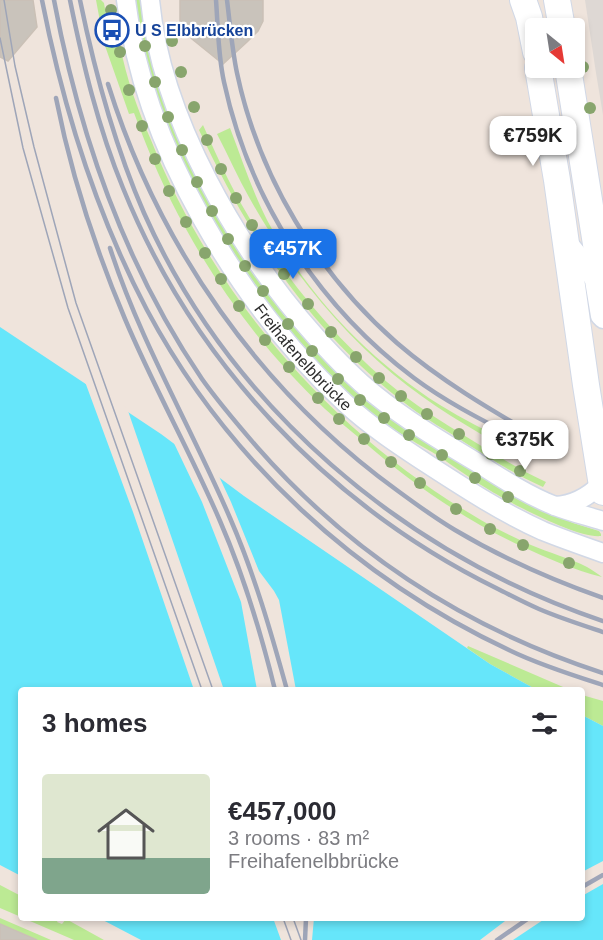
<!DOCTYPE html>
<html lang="en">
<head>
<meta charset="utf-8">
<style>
  body { margin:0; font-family:Arial,sans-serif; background:#f7f7f7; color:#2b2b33; height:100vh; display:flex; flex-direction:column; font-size:22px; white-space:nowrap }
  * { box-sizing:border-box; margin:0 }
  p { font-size:20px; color:#7c7c81 }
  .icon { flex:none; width:33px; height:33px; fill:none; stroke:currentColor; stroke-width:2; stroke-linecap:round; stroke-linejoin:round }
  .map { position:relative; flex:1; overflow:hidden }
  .sheet { position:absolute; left:18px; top:687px; width:567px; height:234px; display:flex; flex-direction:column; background:#fff; border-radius:6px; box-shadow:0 3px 9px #0003 }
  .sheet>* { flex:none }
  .needle { width:39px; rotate:150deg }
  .fabs { position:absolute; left:525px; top:18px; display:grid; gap:12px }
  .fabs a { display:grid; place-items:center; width:60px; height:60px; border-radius:6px; background:#fff; box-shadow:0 3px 9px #0003; font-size:30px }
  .price { position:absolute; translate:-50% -51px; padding:0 14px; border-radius:12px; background:#fff; color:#222; font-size:20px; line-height:39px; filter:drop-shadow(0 2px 3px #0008) }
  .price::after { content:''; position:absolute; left:50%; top:36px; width:18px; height:14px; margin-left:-9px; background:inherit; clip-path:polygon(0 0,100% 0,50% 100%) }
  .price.current { background:#1a73e8; color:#fff }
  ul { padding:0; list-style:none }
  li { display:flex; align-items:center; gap:18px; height:150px; padding:0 24px }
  li span { display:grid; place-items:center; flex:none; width:168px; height:120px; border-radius:6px; color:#555 }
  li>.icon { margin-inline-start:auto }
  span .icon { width:72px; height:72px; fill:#fffc; stroke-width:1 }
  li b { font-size:26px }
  h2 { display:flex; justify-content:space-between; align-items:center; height:72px; padding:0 24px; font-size:26px }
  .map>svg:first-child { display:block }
  .green { fill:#bcea94 }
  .plaza { fill:#ded8d4 }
  .water { fill:#66e6fa }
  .pier { fill:#efe4dc }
  .building { fill:#c9c3bb; stroke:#cac0b6; stroke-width:1.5 }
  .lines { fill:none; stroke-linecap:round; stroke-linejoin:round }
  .street-casing { stroke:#d1d8e6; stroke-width:21 }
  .secondary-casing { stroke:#d1d8e6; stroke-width:28 }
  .street { stroke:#fff; stroke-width:18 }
  .secondary { stroke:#fff; stroke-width:26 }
  .tram { stroke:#9ea5b8; stroke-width:1.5 }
  .rail { stroke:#9ea5b8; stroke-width:4.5 }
  .tree { fill:#88a56d }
  .labels { text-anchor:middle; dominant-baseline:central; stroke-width:4.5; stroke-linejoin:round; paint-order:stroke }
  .transit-label { font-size:16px; font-weight:bold; fill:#164399; stroke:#fff; text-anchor:start }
  .street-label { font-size:16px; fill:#2c2c2c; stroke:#fff }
</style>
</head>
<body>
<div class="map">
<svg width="603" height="940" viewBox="0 0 603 940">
  <rect width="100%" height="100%" fill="#efe4dc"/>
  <path class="green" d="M96,0H101L104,3L111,46L120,45C126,78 138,110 151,140C212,293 329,430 471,514C490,526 511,536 531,545C549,553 570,558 587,567C592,570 597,573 602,577C574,570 547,558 521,546C463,519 411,483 363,441C350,430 337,420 325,409C270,357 222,295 186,229C165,192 149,153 134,113L129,114L104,43Z
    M136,0H140L145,28L153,64L235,245L284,315L317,353L349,385L381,411L412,433L514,496L573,523L599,531L601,534V536C576,539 503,499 481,485C467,476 453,466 440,457C429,450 419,445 408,438C385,424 363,408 344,389C256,305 180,184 148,67C141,45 139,23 136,0Z
    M203,125C211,143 219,161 228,179C267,256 322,326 387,382C413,404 442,422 470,439C495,454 519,470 546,482L543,487C515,475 490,458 464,442C446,430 427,420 410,407C312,334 250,239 199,130Z
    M230,128C243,162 254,197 272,229C310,298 373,363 440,405C469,423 499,437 529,452L525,459C480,434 434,408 394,375C336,327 287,265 250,199C238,178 228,155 217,134Z
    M468,646L570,690H537L490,664L467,648Z
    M582,695L603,701V726L582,715Z
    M0,885L21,896V917L0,908Z
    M0,918L51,940H37L0,924Z
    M23,918H59L57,922L62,924L66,919L104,940H74Z"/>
  <path class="plaza" d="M585,0H603V115L596,73Z"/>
  <path class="water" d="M0,327L161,434L244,496L490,664L537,690H21V876L0,865Z
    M582,715L603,726V940H141L99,918H582Z"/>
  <path class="pier" d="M84,379L127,408L224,690H194L133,512Z
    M172,439L217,472L231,502L259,571L274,591L279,600L296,690H257L241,602L202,502Z
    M603,861V884L582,896V872Z
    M273,918H314L312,940H281Z
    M509,918H546L513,940H480Z"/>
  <path class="building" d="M0,0H33L37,27L8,61L0,57Z
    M180,0H263V21L258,31L247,42L223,64L192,39L183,29L180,24Z
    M0,924L37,940H0Z"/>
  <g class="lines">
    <defs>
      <g id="street">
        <path id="s1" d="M126,0C143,146 239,304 345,403C371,427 400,446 429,465C466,489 503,513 543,531C563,539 583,546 603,553"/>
        <path d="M150,0C161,118 238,250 316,337C334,357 353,377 374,394C406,420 441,441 476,462C501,478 527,495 555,506C571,512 587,516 603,521"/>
        <path d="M566,240L583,261L594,280L600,316L603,319"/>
        <path d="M555,506C574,505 588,497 601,484"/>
      </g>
      <path id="secondary" d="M523,0L529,17L536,52
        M557,0L562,28
        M538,68L557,180L586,385L603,492
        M568,68L603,288"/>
    </defs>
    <use href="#street" class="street-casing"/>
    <use href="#secondary" class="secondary-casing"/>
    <use href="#street" class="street"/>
    <use href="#secondary" class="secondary"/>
    <path class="tram" d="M4,0L15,66L34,147L76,303L213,690
      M0,38L23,148L68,308L202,690
      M283,918L291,940
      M293,918L301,940"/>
    <path class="rail" d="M42,0C63,107 96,213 147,310C227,460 357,579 511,651C540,665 572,675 603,685
      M54,0C79,133 125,266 202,379C219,403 238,425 257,447C351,554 467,629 603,673
      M70,0C83,64 98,127 123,188C193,362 329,506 498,589C512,596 525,603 539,609C560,618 582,625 603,632
      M80,0C95,73 114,144 144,213C230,407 404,554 603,621
      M216,0C218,27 218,55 224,82C249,199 318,306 414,378C450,405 492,425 532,446
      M227,0C230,24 232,49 237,73C259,177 317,273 397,343C440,380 489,409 538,437
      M108,84C159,247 260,391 398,491C417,505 435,518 455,530C502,558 552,580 603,598
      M56,98C71,174 95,248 125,319C154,388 191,453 220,521C244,576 261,633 275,690
      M110,248C140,341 191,427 230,518C254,573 271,632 287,690
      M582,887L603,875
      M305,940L306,918
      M497,940L529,918"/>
  </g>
  <g class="tree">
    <circle cx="111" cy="10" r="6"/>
    <circle cx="172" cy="41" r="6"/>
    <circle cx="145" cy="46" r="6"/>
    <circle cx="120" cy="52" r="6"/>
    <circle cx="583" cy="67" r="6"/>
    <circle cx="181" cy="72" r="6"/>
    <circle cx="155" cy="82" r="6"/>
    <circle cx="129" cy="90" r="6"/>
    <circle cx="194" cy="107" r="6"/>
    <circle cx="590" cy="108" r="6"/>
    <circle cx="168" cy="117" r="6"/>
    <circle cx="142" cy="126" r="6"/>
    <circle cx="207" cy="140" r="6"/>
    <circle cx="182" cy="150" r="6"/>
    <circle cx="155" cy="159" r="6"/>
    <circle cx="221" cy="169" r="6"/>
    <circle cx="197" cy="182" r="6"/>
    <circle cx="169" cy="191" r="6"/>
    <circle cx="236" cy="198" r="6"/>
    <circle cx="212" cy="211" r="6"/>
    <circle cx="186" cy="222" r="6"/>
    <circle cx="252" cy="225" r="6"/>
    <circle cx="228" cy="239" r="6"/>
    <circle cx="268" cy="251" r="6"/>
    <circle cx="205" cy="253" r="6"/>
    <circle cx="245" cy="266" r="6"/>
    <circle cx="284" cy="274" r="6"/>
    <circle cx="221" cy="279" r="6"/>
    <circle cx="263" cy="291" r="6"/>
    <circle cx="308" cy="304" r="6"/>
    <circle cx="239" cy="306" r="6"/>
    <circle cx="288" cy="324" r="6"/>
    <circle cx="331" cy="332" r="6"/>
    <circle cx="265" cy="340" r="6"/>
    <circle cx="312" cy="351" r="6"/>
    <circle cx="356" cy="357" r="6"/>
    <circle cx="289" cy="367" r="6"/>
    <circle cx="379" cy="378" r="6"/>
    <circle cx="338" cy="379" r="6"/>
    <circle cx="401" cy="396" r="6"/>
    <circle cx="318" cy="398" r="6"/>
    <circle cx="360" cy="400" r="6"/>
    <circle cx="427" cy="414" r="6"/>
    <circle cx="384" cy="418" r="6"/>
    <circle cx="339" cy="419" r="6"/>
    <circle cx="459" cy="434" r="6"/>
    <circle cx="409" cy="435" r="6"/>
    <circle cx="364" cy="439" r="6"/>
    <circle cx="491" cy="454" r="6"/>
    <circle cx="442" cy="455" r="6"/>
    <circle cx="391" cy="462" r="6"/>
    <circle cx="520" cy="471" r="6"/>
    <circle cx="475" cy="478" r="6"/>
    <circle cx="420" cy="483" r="6"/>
    <circle cx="508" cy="497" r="6"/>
    <circle cx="456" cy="509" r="6"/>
    <circle cx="490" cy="529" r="6"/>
    <circle cx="523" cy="545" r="6"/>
    <circle cx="569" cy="563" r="6"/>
  </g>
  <defs>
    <symbol id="bus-ring" viewBox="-11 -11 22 22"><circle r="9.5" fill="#fff" stroke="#1a4fb4" stroke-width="1.5"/><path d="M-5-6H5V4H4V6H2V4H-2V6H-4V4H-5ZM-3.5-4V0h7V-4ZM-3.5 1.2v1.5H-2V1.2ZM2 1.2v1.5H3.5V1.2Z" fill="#1a4fb4"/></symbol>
  </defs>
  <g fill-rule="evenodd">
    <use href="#bus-ring" x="93" y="11" width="38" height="38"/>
  </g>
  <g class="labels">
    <g class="transit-label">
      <text x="135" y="30">U S Elbbrücken</text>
    </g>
    <g class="street-label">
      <text stroke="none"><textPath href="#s1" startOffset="405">Freihafenelbbrücke</textPath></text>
    </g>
  </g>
</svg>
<div class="fabs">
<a><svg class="needle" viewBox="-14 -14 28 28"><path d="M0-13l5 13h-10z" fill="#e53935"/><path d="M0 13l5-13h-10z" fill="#7c7c81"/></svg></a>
</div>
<b class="price" style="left:533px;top:167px">€759K</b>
<b class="price current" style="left:293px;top:280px">€457K</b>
<b class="price" style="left:525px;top:471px">€375K</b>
<section class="sheet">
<h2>3 homes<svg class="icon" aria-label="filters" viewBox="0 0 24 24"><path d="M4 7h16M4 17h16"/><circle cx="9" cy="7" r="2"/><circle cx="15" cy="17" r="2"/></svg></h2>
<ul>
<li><span style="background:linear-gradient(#dfe7d0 70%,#7fa58c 0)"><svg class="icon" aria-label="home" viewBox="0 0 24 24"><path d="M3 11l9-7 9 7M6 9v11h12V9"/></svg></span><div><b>€457,000</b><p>3 rooms · 83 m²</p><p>Freihafenelbbrücke</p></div></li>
</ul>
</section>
</div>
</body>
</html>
